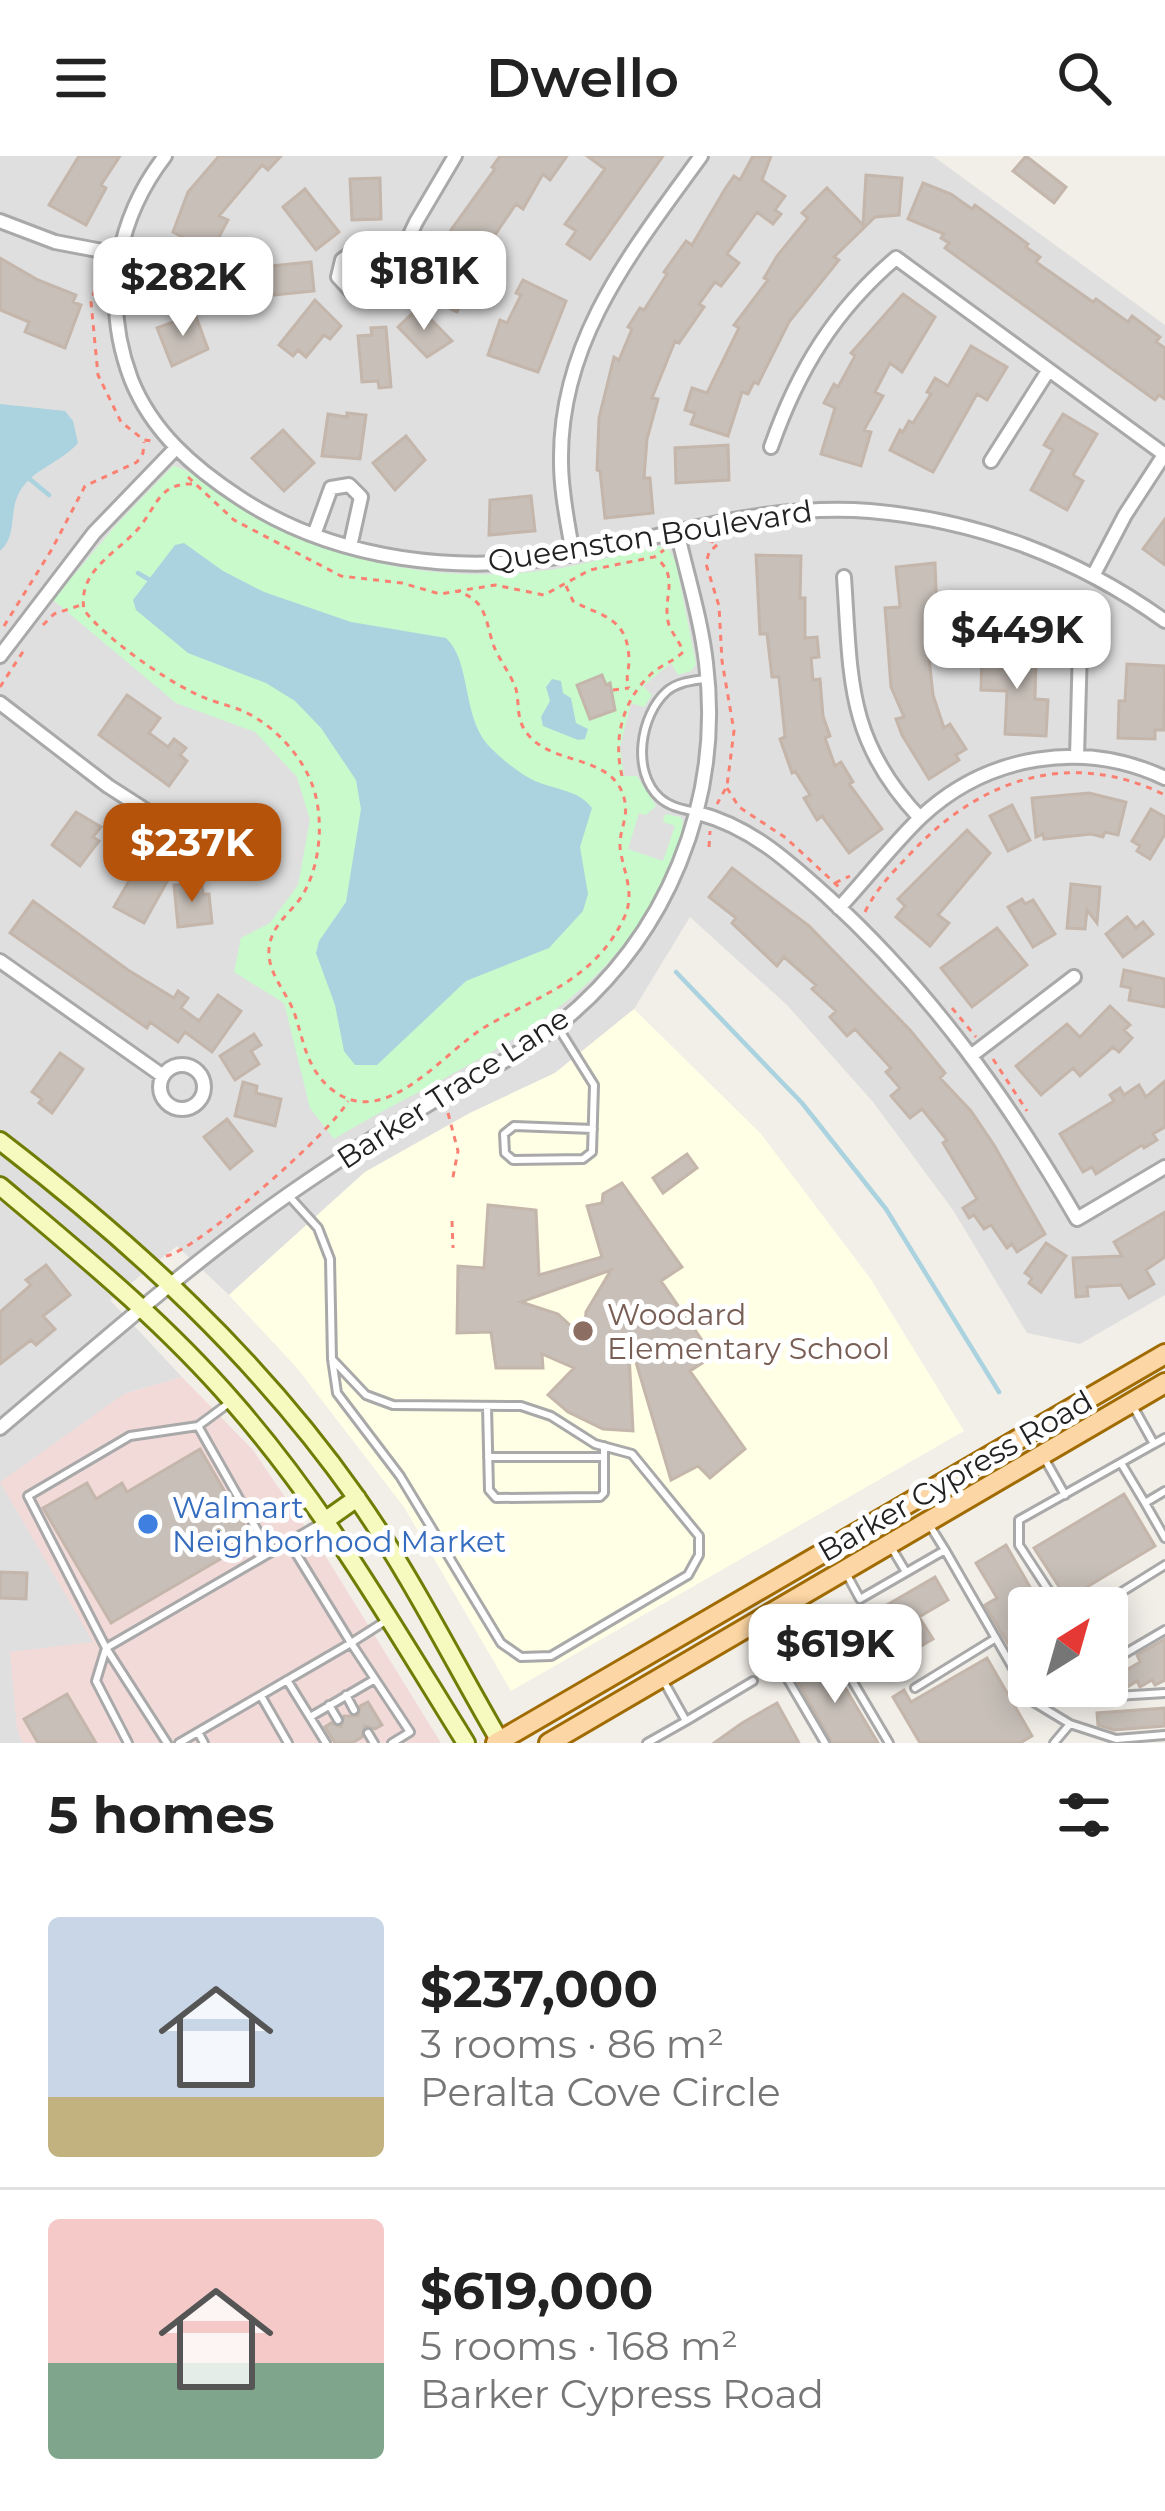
<!DOCTYPE html>
<html lang="en">
<head>
<meta charset="utf-8">
<style>
  body { margin:0; font-family:Montserrat,sans-serif; background:#f2f2f2; color:#222; height:100vh; display:flex; flex-direction:column; font-size:45px; white-space:nowrap }
  * { box-sizing:border-box; margin:0 }
  p { font-size:39px; color:#767676 }
  .icon { flex:none; width:66px; height:66px; fill:none; stroke:currentColor; stroke-width:2; stroke-linecap:round; stroke-linejoin:round }
  .map { position:relative; height:1587px; overflow:hidden }
  .details { display:flex; flex-direction:column; background:#fff; flex:1 }
  .details>* { flex:none }
  .needle { width:78px; rotate:37deg }
  .buttons { position:absolute; left:1008px; top:1431px; display:grid; gap:24px }
  .buttons a { display:grid; place-items:center; width:120px; height:120px; border-radius:12px; background:#fff; box-shadow:0 6px 30px #0003; font-size:60px }
  .price { position:absolute; translate:-50% -102px; padding:0 27px; border-radius:24px; background:#fff; color:#222; font-size:39px; line-height:78px; filter:drop-shadow(0 3px 6px #0008) }
  .price::after { content:''; position:absolute; left:50%; top:72px; width:36px; height:27px; margin-left:-18px; background:inherit; clip-path:polygon(0 0,100% 0,50% 100%) }
  .price.active { background:#b45309; color:#fff }
  ul { padding:0; list-style:none }
  li { display:flex; align-items:center; gap:36px; height:300px; padding:0 48px }
  li+li { border-top:3px solid #e0e0e0 }
  li span { display:grid; place-items:center; flex:none; width:336px; height:240px; border-radius:12px; color:#555 }
  li>.icon { margin-inline-start:auto }
  span .icon { width:144px; height:144px; fill:#fffc; stroke-width:1 }
  li b { font-size:51px }
  h2 { display:flex; justify-content:space-between; align-items:center; height:144px; padding:0 48px; font-size:51px }
  header { display:flex; justify-content:space-between; align-items:center; height:156px; padding:0 48px; background:#fff; font-size:54px; font-weight:600 }
  .map>svg:first-child { display:block }
  .residential { fill:#e0dfdf }
  .commercial { fill:#f2dad9 }
  .education { fill:#ffffe5 }
  .park { fill:#c8facc }
  .water { fill:#aad3df }
  .lines { fill:none; stroke-linecap:round; stroke-linejoin:round }
  .stream { stroke:#aad3df; stroke-width:4.5 }
  .building { fill:#c7bfb8; stroke:#c4b6ab; stroke-width:3; fill-rule:evenodd }
  .service-casing { stroke:#a9a9a9; stroke-width:12 }
  .minor-casing { stroke:#a9a9a9; stroke-width:18 }
  .secondary-casing { stroke:#707d05; stroke-width:22 }
  .primary-casing { stroke:#a06b00; stroke-width:24 }
  .path { stroke:#fa8072; stroke-width:3; stroke-dasharray:6 6; stroke-linecap:butt }
  .service { stroke:#fff; stroke-width:6 }
  .minor { stroke:#fff; stroke-width:12 }
  .secondary { stroke:#f7fabf; stroke-width:16 }
  .primary { stroke:#fcd6a4; stroke-width:18 }
  .education-dot { fill:#8d6e63; stroke:#fff; stroke-width:4.5 }
  .shop-dot { fill:#3f7fe0; stroke:#fff; stroke-width:4.5 }
  .labels { text-anchor:middle; dominant-baseline:central; stroke-width:10; stroke-linejoin:round; paint-order:stroke }
  .street-label { font-size:30px; fill:#222; stroke:#fff }
  .education-label { font-size:30px; fill:#785e54; stroke:#fff; text-anchor:start }
  .shop-label { font-size:30px; fill:#366cbe; stroke:#fff; text-anchor:start }
</style>
</head>
<body>
<header><svg class="icon" aria-label="menu" viewBox="0 0 24 24"><path d="M4 6h16M4 12h16M4 18h16"/></svg>Dwello<svg class="icon" aria-label="search" viewBox="0 0 24 24"><circle cx="10" cy="10" r="6"/><path d="M15 15l6 6"/></svg></header>
<div class="map">
<svg width="1165" height="1587" viewBox="0 0 1165 1587">
  <rect width="100%" height="100%" fill="#f2efe9"/>
  <path class="residential" d="M0,0H933L1165,169V1139L1080,1188L1027,1177L953,1054L873,946L787,849L690,761L634,853L555,917L470,957L365,1016L229,1139L177,1090L110,1144L182,1221L124,1238L93,1487L11,1496L17,1572L23,1587H0Z"/>
  <path class="commercial" d="M182,1221L253,1294L328,1404L441,1587H23L17,1573L10,1496L93,1486L0,1326L124,1238Z"/>
  <path class="education" d="M634,853L761,978L870,1122L964,1275L511,1535L404,1351L297,1212L229,1139L365,1016L470,957L555,917Z"/>
  <path class="park" d="M173,310C190,311 261,363 285,375C371,416 474,428 567,411C598,405 628,396 658,390L670,395L676,407L696,508L691,515L678,519L671,507L643,530L652,539L644,551L631,547L620,591L624,620H637L656,650L646,659L639,657L628,693L663,705L675,670L663,666L665,658L681,661L683,666C682,687 671,707 662,726C601,862 453,911 334,983L310,952L284,847L234,816L241,782L270,767L298,729L310,664L297,621L255,576L176,547L53,444L116,369Z"/>
  <path class="water" d="M0,248L65,255L73,265L78,287C61,307 29,314 18,339C9,359 17,380 0,395Z
    M184,387L223,415L264,436L351,466L446,482C471,505 462,558 487,588C500,602 516,615 533,624C554,634 578,633 592,652L580,691L588,738L583,755L549,792L466,825L377,909H355L344,895L335,849L316,797L319,785L346,746L361,653L356,624L321,572L295,545L266,527L188,497L136,454L133,444L175,389Z
    M552,523L561,525L563,537L571,542L576,567L588,573L585,583L578,584L543,570L541,561L550,545L546,531Z"/>
  <g class="lines">
    <path class="stream" d="M26,320L49,339
      M138,417L153,426
      M676,816L802,947L886,1053L999,1236"/>
  </g>
  <path class="building" d="M79,0H120L101,29L106,32L86,69L49,49Z
    M219,0H281L268,14L262,9L219,60L228,64L211,96L173,76L188,36Z
    M500,0H567L550,24L543,18L523,53L516,48L486,92L494,96L486,111L492,113L487,124L476,119L457,156L425,140L444,103L451,74L495,13L492,11Z
    M587,0H663L590,103L567,88L576,75L565,68L605,13Z
    M753,0H771L762,24L785,40L775,54L781,58L773,68L757,56L727,98L739,107L721,130L715,126L699,148L704,151L679,187L675,185L652,242L658,243L647,283L644,322H650L653,357L605,362L600,315L597,314L599,262L614,201L619,204L632,173L628,171L640,152L644,154L667,118L664,116L686,85L692,89L725,33L734,20L740,24Z
    M1026,0L1066,31L1054,47L1013,15Z
    M866,19L902,22L899,59L875,61L834,101L839,104L789,166L758,228L754,226L748,238L742,236L728,280L691,268L695,257L685,254L692,232L707,237L739,172L734,169L768,124L764,122L777,100L808,62L802,57L827,32L863,69Z
    M380,22L381,63L352,64L350,23Z
    M923,27L951,38L972,53L975,49L1028,88L1026,91L1040,101L1036,106L1093,146L1096,143L1128,166L1132,160L1160,181L1156,186L1165,192V243L1159,239L1155,244L945,92L949,87L941,82L944,78L908,63Z
    M305,33L339,76L316,94L283,51Z
    M160,94L209,100L206,106H213L209,136H215L214,150L155,143Z
    M0,102L38,124L76,139L73,146L81,149L65,192L25,176L29,166L0,154Z
    M311,106L314,135L273,139L270,110Z
    M523,124L566,145L538,216L488,199L500,164L507,167L521,139L516,137Z
    M903,138L935,161L902,216L890,207L875,236L883,240L864,274L871,276L861,310L821,298L835,252L824,247L834,228L838,231L855,200L851,197Z
    M315,144L341,170L330,183L324,179L306,201L298,194L293,200L279,189Z
    M419,151L452,185L427,201L398,171Z
    M195,158L208,193L172,210L157,172Z
    M386,171L391,231L379,232L378,225L362,226L358,180L372,179L371,172Z
    M971,190L1007,211L987,244L977,238L933,316L890,294L900,274L903,276L909,265L913,267L931,238L927,236L935,222L948,230Z
    M347,257L366,259L360,303L322,300L328,258L347,261Z
    M1063,258L1097,278L1073,319L1083,325L1067,354L1031,334L1053,294L1044,289Z
    M283,274L314,307L284,335L252,302Z
    M406,280L425,304L395,334L373,307Z
    M728,289L729,324L676,327L675,292Z
    M531,340L535,375L489,379L490,344Z
    M1165,363V409L1143,393Z
    M756,399L801,400L800,442H805V482L817,481L819,501L811,502L813,524L820,523L823,560L830,580L825,582L835,610L841,606L853,626L849,628L882,673L849,697L822,660L817,664L804,642L810,639L795,615L792,617L780,583L785,581L779,521H772L767,478H760Z
    M935,407L938,484H927L933,539L944,572L950,568L966,593L956,599L959,604L929,623L902,579L896,563L904,561L891,531L885,452L900,451L896,411Z
    M1027,447L1047,454L1032,494L993,481L1004,448L1024,454Z
    M982,499L1036,500L1035,543L1048,544L1046,580L1005,578L1007,535L981,534Z
    M1127,508L1165,510L1164,574H1155V583L1118,582L1119,545H1125Z
    M602,519L606,529L610,527L615,554L590,563L577,529Z
    M127,539L160,562L149,577L168,591L174,583L186,592L180,599L187,605L169,630L99,579Z
    M1089,637L1126,646L1118,679L1105,676L1103,681L1091,678L1044,683L1043,678L1036,681L1032,642Z
    M1012,649L1030,684L1008,695L990,660Z
    M1151,653L1165,661V678L1150,703L1137,695L1140,690L1132,685Z
    M76,656L101,671L93,681L99,685L80,710L52,689Z
    M967,674L990,697L938,759L949,767L930,790L896,761L905,750L898,743Z
    M140,706L169,722L144,767L114,751Z
    M732,712L809,770L910,874L945,917L940,922L971,955L994,989L1045,1078L1017,1096L1012,1088L1007,1092L991,1069L984,1073L974,1059L969,1062L963,1052L977,1043L943,987L947,984L922,953L910,962L891,940L900,932L886,916L891,912L855,873L847,880L830,861L836,855L812,833L816,829L784,801L777,810L732,767L736,762L709,741Z
    M186,728H202L203,738H209L212,767L178,771L174,729Z
    M1071,728L1100,731L1097,767L1087,754L1085,773L1067,772Z
    M1022,743L1025,748L1033,744L1055,778L1033,791L1008,751Z
    M33,745L128,814L174,842L178,835L188,842L181,852L199,865L218,839L241,855L212,896L185,876L178,886L150,866L147,872L10,777Z
    M1127,761L1136,772L1143,766L1153,778L1123,801L1106,778Z
    M997,772L1027,809L972,851L941,812Z
    M1124,814L1165,823V851L1129,844L1131,832L1121,830Z
    M1110,850L1130,869L1124,874L1132,882L1119,896L1113,891L1080,920L1073,912L1041,939L1016,910L1067,868L1080,881Z
    M254,878L261,889L251,895L259,908L235,924L220,900Z
    M60,897L83,913L52,957L39,947L42,943L32,936Z
    M1165,925V971L1153,978L1157,984L1144,992L1142,989L1096,1018L1092,1011L1083,1016L1060,978L1114,945L1110,939L1120,932L1124,939L1139,929L1146,941Z
    M243,926L257,930L256,937L281,943L275,970L235,960Z
    M227,963L252,995L230,1013L204,981Z
    M687,998L697,1012L663,1037L653,1022Z
    M622,1027L682,1111L661,1125L713,1200L690,1215L745,1293L710,1322L698,1310L671,1324L633,1196L629,1197L633,1275L603,1273L568,1256L548,1239L574,1212L542,1198L543,1212H496L491,1176L457,1177L458,1110L484,1112L488,1049L536,1054L539,1119L602,1101L587,1050L602,1047L603,1038ZM611,1114L586,1156L584,1182L558,1158L521,1146Z
    M1165,1056V1101L1146,1114L1154,1128L1129,1142L1121,1129L1087,1131L1088,1140L1076,1141L1073,1102L1122,1100L1114,1086Z
    M1046,1087L1066,1100L1041,1136L1029,1127L1032,1122L1025,1117Z
    M46,1109L70,1139L43,1160L55,1173L36,1189L31,1184L0,1208V1156L31,1129L26,1124Z
    M200,1293L253,1384L111,1467L43,1352L87,1327L96,1343L122,1327L127,1336Z
    M1124,1338L1155,1390L1067,1443L1034,1392Z
    M1006,1389L1042,1452H1029V1523L985,1449L997,1442L976,1407Z
    M0,1416L27,1417L26,1443L0,1442Z
    M935,1421L948,1444L919,1461L933,1483L890,1508L861,1464Z
    M1165,1483V1524L1155,1529L1152,1524L1140,1531L1137,1525L1126,1532L1118,1519L1140,1506L1137,1499Z
    M812,1499L809,1506L813,1512L821,1514L831,1508L878,1587H832L798,1526L806,1521L808,1514L800,1506Z
    M987,1502L1032,1580L1020,1587H920L893,1541L904,1534L911,1546Z
    M67,1538L96,1587H38L24,1563Z
    M368,1546L382,1569L375,1573L365,1570L362,1581L352,1587H335L325,1571L331,1567L341,1571L344,1560H358L360,1550Z
    M777,1547L799,1587H714L742,1567Z
    M1165,1552V1570L1114,1574L1098,1569L1097,1557Z"/>
  <g class="lines">
    <defs>
      <path id="service" d="M696,656C683,653 670,651 660,642C631,616 640,559 667,535C678,526 691,525 704,523
        M559,873L594,929L592,996L583,1003L513,1004L505,997L504,978L514,970L593,973
        M288,1039L318,1072L330,1103L332,1203L337,1237L400,1320L501,1487L521,1501L551,1500L688,1419L699,1399V1380L632,1298L595,1288L551,1260L521,1250L393,1249L366,1239L332,1203
        M487,1250L489,1334L496,1342L600,1341L604,1337V1290
        M198,1270L270,1397
        M1154,1288L1165,1282
        M1043,1300L1065,1339
        M488,1301H604
        M1121,1307L1145,1347
        M1165,1335L1145,1347L1165,1382
        M891,1391L906,1416
        M945,1394L1032,1545L1070,1568L1116,1583L1165,1579
        M846,1417L860,1443L945,1394L930,1370
        M1060,1452L1019,1389V1364L1154,1288L1134,1252
        M1096,1452L1165,1409
        M780,1454L800,1486
        M387,1464L351,1487L410,1576L392,1587
        M816,1505L833,1495
        M1107,1508L1165,1474
        M787,1522L801,1513
        M287,1524L326,1587
        M1083,1530L1100,1541L1165,1537
        M915,1532L996,1482
        M346,1539L354,1554
        M261,1540L288,1587
        M329,1549L338,1564
        M1039,1549L1071,1530
        M310,1561L375,1523
        M686,1565L753,1525
        M198,1576L204,1587
        M368,1577L374,1587
        M128,1587L96,1525L106,1492L323,1366
        M167,1587L106,1492L28,1340L130,1280L198,1270L229,1247
        M179,1587L351,1487L289,1386
        M647,1587L686,1565L663,1524
        M825,1587L787,1522V1503L800,1486L818,1484L834,1494L889,1587
        M1054,1587L1070,1568"/>
      <path id="minor" d="M165,0C115,65 102,146 131,223C152,276 194,312 240,342C336,405 463,420 574,398C673,379 767,347 870,355C977,364 1078,402 1165,465
        M0,65L55,86L118,98
        M396,108L350,98L342,104L338,121L351,135C365,138 377,139 387,127L416,66L455,0
        M771,291C798,214 834,155 896,102L1165,299
        M991,305L1048,215
        M314,379L331,332L349,329L361,341L350,391
        M573,399C568,368 561,337 561,306C559,184 633,94 701,0
        M1093,420L1125,359L1164,299
        M844,421C851,522 846,584 920,662
        M0,500L94,377L176,292
        M0,547L108,630L167,668
        M1077,600L1080,491
        M165 677a21 21 0 1 1 42 0a21 21 0 1 1-42 0Z
        M698,657C751,671 788,705 828,741C930,834 1008,944 1077,1063L1165,1011
        M839,752C867,722 892,689 921,661C987,599 1083,583 1165,622
        M0,805L163,920
        M972,899L1074,821
        M160 931a22 22 0 1 1 44 0a22 22 0 1 1-44 0Z
        M0,1272C95,1192 188,1109 289,1038C331,1009 375,980 419,954C465,925 515,903 558,869C667,782 723,646 706,507C701,463 687,419 677,375"/>
      <path id="secondary" d="M0,985C134,1088 259,1203 356,1341C411,1419 453,1505 501,1587
        M0,1030C82,1099 164,1166 234,1247C325,1351 393,1470 466,1587
        M326,1364L357,1342"/>
      <path id="primary" d="M496,1587L1165,1198
        M549,1587L1165,1227"/>
    </defs>
    <use href="#service" class="service-casing"/>
    <use href="#minor" class="minor-casing"/>
    <use href="#secondary" class="secondary-casing"/>
    <use href="#primary" class="primary-casing"/>
    <path class="path" d="M102,111L91,146L98,219L121,266L144,284L152,285
      M188,321L234,364L341,420L402,427L440,438L495,429L544,439L590,414L654,401L664,394
      M192,328C161,327 157,348 142,368C121,396 77,412 84,454C104,481 161,521 192,536C208,545 226,548 243,555C274,569 304,601 314,634C324,666 320,711 302,740C290,758 271,769 269,793C267,818 288,837 295,859C304,887 307,912 330,932C384,978 443,896 485,871C539,839 594,825 624,762C636,737 623,716 620,691C619,675 628,663 625,646C615,593 543,614 522,569C517,558 519,545 516,533C511,519 501,506 495,493C489,479 488,462 480,450C474,442 467,439 458,435
      M708,384L718,388L709,396L706,408L719,450L722,505L734,575L727,630L717,648
      M566,430L573,445C601,461 628,460 629,504C629,516 625,520 629,532
      M43,469L54,458L81,449
      M4,470L52,393L85,330L137,306L143,297L144,286
      M0,531L26,491
      M613,534L629,532
      M622,620C613,583 622,545 651,518C661,509 674,505 683,496C680,486 673,479 669,469C661,443 681,421 656,402
      M727,632L739,651L786,682L840,732
      M709,691L710,675
      M835,727L850,720
      M865,756C876,733 893,716 911,697C980,623 1070,592 1165,639
      M952,852L976,881
      M993,903L1027,955
      M448,957L458,995L452,1026
      M452,1065L453,1092
      M166,1100C196,1095 333,975 348,945"/>
    <use href="#service" class="service"/>
    <use href="#minor" class="minor"/>
    <use href="#secondary" class="secondary"/>
    <use href="#primary" class="primary"/>
  </g>
  <circle class="education-dot" cx="583" cy="1175" r="12"/>
  <circle class="shop-dot" cx="148" cy="1368" r="12"/>
  <g class="labels">
    <g class="street-label">
      <text transform="translate(650 380) rotate(-9)">Queenston Boulevard</text>
      <text transform="translate(453 932) rotate(-33)">Barker Trace Lane</text>
      <text transform="translate(955 1320) rotate(-30)">Barker Cypress Road</text>
    </g>
    <g class="education-label">
      <text x="607" y="1158">Woodard<tspan x="607" dy="34">Elementary School</tspan></text>
    </g>
    <g class="shop-label">
      <text x="172" y="1351">Walmart<tspan x="172" dy="34">Neighborhood Market</tspan></text>
    </g>
  </g>
</svg>
<div class="buttons">
<a><svg class="needle" viewBox="-14 -14 28 28"><path d="M0-13l5 13h-10z" fill="#e53935"/><path d="M0 13l5-13h-10z" fill="#767676"/></svg></a>
</div>
<b class="price" style="left:424px;top:177px">$181K</b>
<b class="price" style="left:183px;top:183px">$282K</b>
<b class="price" style="left:1017px;top:536px">$449K</b>
<b class="price active" style="left:192px;top:749px">$237K</b>
<b class="price" style="left:835px;top:1550px">$619K</b>
</div>
<section class="details">
<h2>5 homes<svg class="icon" aria-label="filters" viewBox="0 0 24 24"><path d="M4 7h16M4 17h16"/><circle cx="9" cy="7" r="2"/><circle cx="15" cy="17" r="2"/></svg></h2>
<ul>
<li><span style="background:linear-gradient(#c9d6e8 75%,#c2b280 0)"><svg class="icon" aria-label="home" viewBox="0 0 24 24"><path d="M3 11l9-7 9 7M6 9v11h12V9"/></svg></span><div><b>$237,000</b><p>3 rooms · 86 m²</p><p>Peralta Cove Circle</p></div></li>
<li><span style="background:linear-gradient(#f6c9c9 60%,#7fa58c 0)"><svg class="icon" aria-label="home" viewBox="0 0 24 24"><path d="M3 11l9-7 9 7M6 9v11h12V9"/></svg></span><div><b>$619,000</b><p>5 rooms · 168 m²</p><p>Barker Cypress Road</p></div></li>
</ul>
</section>
</body>
</html>
